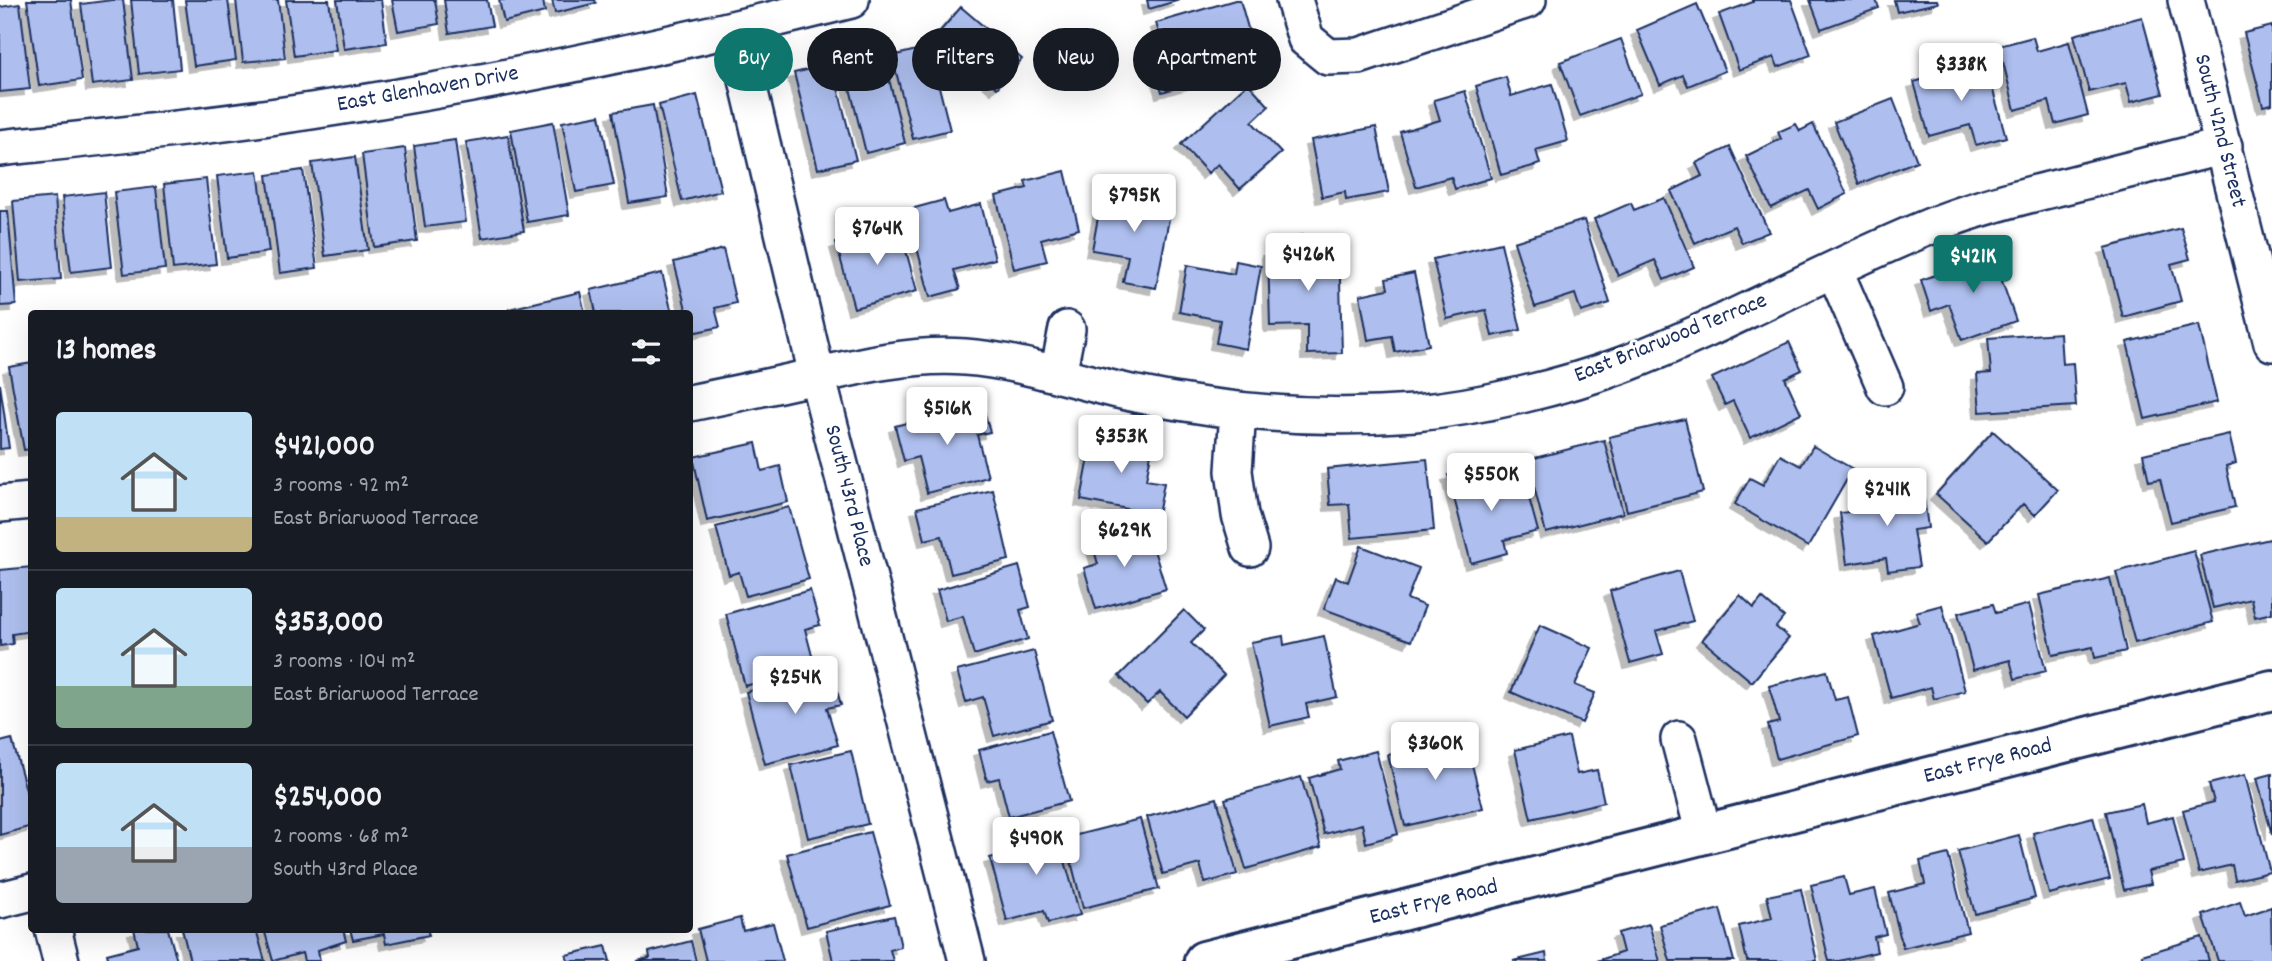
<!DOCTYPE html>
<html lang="en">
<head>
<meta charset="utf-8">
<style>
  body { margin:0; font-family:Dekko,sans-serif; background:#20242c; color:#f1f3f6; height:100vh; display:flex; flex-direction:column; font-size:26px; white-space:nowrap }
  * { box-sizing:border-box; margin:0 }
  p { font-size:23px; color:#9ea1a6 }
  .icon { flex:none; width:38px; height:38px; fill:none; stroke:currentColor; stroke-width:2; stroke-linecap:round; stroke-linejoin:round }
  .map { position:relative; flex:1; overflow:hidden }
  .sheet { position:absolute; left:28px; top:310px; width:665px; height:623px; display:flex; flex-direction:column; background:#171b24; border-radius:7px; box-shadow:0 7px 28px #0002 }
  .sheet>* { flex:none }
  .banner { position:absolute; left:714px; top:28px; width:665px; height:63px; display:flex; gap:14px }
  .price { position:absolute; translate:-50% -60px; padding:0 16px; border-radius:7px; background:#fff; color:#222; font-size:23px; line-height:46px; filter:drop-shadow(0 2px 4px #0008) }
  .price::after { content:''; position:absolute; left:50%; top:42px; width:21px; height:16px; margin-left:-10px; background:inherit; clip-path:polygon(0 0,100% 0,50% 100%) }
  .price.on { background:#0f766e; color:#fff }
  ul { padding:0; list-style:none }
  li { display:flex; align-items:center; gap:21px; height:175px; padding:0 28px }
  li+li { border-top:2px solid #363941 }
  li span { display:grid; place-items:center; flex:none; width:196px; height:140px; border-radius:7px; color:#555 }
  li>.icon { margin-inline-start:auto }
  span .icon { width:84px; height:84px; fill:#fffc; stroke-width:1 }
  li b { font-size:30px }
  h2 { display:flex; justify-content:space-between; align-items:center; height:84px; padding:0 28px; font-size:30px }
  .tag { padding:0 24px; border-radius:32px; background:#171b24; box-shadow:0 7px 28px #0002; font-size:24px; line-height:63px }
  .tag.on { background:#0f766e; color:#fff }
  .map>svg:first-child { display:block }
  .building { fill:#aebfef; stroke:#1b2f5e; stroke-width:2; filter:url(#shadow) }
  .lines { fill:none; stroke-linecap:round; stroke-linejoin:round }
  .minor-casing { stroke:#1b2f5e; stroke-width:40 }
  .tertiary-casing { stroke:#1b2f5e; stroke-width:44 }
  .minor { stroke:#fff; stroke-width:35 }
  .tertiary { stroke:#fff; stroke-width:38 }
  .labels { text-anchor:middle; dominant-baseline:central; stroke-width:7; stroke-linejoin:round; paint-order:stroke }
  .street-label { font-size:23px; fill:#1b2f5e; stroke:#fff }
</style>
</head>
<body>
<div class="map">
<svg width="2272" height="961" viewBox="0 0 2272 961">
  <defs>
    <filter id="shadow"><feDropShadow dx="-6" dy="6" stdDeviation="0" flood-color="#0004"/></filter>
  </defs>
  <rect width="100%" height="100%" fill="#fff"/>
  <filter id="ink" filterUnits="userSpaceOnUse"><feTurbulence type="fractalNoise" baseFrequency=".0143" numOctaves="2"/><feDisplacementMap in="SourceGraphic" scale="14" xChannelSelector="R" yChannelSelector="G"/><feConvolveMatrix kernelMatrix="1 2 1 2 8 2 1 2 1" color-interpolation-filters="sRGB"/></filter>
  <g filter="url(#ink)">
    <path class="building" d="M27,0H71L82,80L39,86Z
      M112,0H123L133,80L92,85L81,4Z
      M131,0H173L180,69L139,74Z
      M185,0H228L236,60L194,66Z
      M236,0H278L285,58L243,62Z
      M286,0H329L336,50L294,56Z
      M337,0H381L387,43L344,49Z
      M392,0H435L439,24L398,31Z
      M444,0H487L492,26L449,33Z
      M499,0H543L545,12L504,22Z
      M552,0H595L596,3L555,13Z
      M1147,0H1180L1149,9Z
      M1235,0H1240L1250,35L1226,42L1235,71L1162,92L1152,57L1165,53L1156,23Z
      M1753,0H1791L1811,55L1778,67L1774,57L1739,70L1719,14L1753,2Z
      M1810,0H1876L1879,8L1821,29Z
      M1894,0H1937L1938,3L1897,12Z
      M20,4L30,89L0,92V7Z
      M1697,4L1725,71L1688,86L1683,75L1660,85L1637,30Z
      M961,7L1022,59L997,88L936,36Z
      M2142,17L2163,94L2131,102L2126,83L2089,92L2074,35Z
      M2272,26V104L2263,106L2244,33Z
      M2033,37L2037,51L2069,42L2088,115L2055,124L2049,101L2015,110L1999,46Z
      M1621,39L1641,94L1580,116L1560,62Z
      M929,47L950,130L913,139L892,56Z
      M883,55L905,143L866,153L844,64Z
      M1985,62L2006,137L1976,145L1970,125L1929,136L1914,82Z
      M832,64L856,160L818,169L794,73Z
      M1506,77L1511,96L1552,84L1568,141L1536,150L1540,164L1501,175L1476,86Z
      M1248,83L1269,106L1252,122L1281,153L1240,189L1218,164L1208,173L1181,144Z
      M1465,91L1491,178L1455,189L1451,177L1416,187L1400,132L1440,120L1434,100Z
      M697,95L721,191L682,201L659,105Z
      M1893,99L1917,161L1859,184L1834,122Z
      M653,105L668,197L629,203L613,112Z
      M600,115L614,185L576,192L562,122Z
      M553,122L569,215L527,222L511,130Z
      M1796,124L1800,131L1813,124L1847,194L1818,209L1809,190L1771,208L1746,156L1781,139L1778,132Z
      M1376,127L1389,192L1346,200L1345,192L1322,197L1311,140Z
      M508,135L524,231L482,238L466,142Z
      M455,140L466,222L425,227L414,146Z
      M1730,147L1769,232L1742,243L1734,226L1695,243L1671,191L1702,176L1696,163Z
      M405,148L417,241L374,247L362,154Z
      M355,157L368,250L325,256L312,163Z
      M303,170L317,268L280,273L267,175Z
      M258,171L269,252L227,258L217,176Z
      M1065,171L1079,229L1041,239L1047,261L1014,269L996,196L1027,188L1025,181Z
      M206,179L216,264L173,269L164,184Z
      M156,187L165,269L124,274L114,192Z
      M1103,190L1172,203L1156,288L1123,282L1128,256L1092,250Z
      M104,192L112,267L71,272L62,197Z
      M55,197L61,279L20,282L13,201Z
      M1664,198L1694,267L1664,280L1655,260L1618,276L1594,219L1631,203L1634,210Z
      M944,200L948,213L981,204L995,259L954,270L960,289L930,297L907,210Z
      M0,211H8L16,305L0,306Z
      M1584,220L1610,303L1581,312L1575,294L1535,307L1514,242Z
      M899,225L917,291L854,308L836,243Z
      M2181,228L2190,259L2171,264L2181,301L2123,317L2105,248Z
      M1308,235V246L1339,245L1342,353L1307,354V325L1270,326L1268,250L1297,249V236Z
      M1501,243L1521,330L1492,336L1486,310L1447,319L1433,259Z
      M723,249L736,303L715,308L720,327L692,333L690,313H687L674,262Z
      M2000,252L2009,278L2002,281L2016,321L1962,340L1949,304L1931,311L1921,280Z
      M1236,261L1261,266L1246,349L1216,343L1220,320L1179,312L1187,265L1234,274Z
      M662,273L672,313H596L591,290Z
      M1414,273L1429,345L1395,352L1392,336L1368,340L1360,295L1388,289L1386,279Z
      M580,292L585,313H510L509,309Z
      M2199,325L2217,402L2145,419L2127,342Z
      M2060,333L2062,364L2073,363L2076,406L1980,412L1977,374L1991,373L1988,338Z
      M1789,342L1802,370L1785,378L1801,413L1750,438L1733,401L1725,405L1712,378Z
      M32,363V449L24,450L9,367Z
      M0,384L9,448L0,449Z
      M982,403L990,432L977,435L988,477L927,493L918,457L904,461L895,426Z
      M1685,419L1703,492L1627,511L1609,437Z
      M1094,431L1153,443L1146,480L1164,483L1158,515L1081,500Z
      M1993,431L2058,490L2035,515L2023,504L1988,541L1936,494Z
      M2229,434L2236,463L2226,466L2235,507L2171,522L2160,479L2149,481L2143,454Z
      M1604,440L1623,513L1546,533L1527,460Z
      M756,443L762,471L780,466L788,502L707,521L693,457Z
      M1813,446L1853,469L1808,547L1735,504L1750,478L1763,485L1780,455L1801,466Z
      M1427,459L1434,530L1352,538L1349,504L1330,505L1327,469Z
      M1478,467L1483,486L1523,476L1538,531L1504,540L1507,553L1471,563L1448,475Z
      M1922,482L1928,528L1913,530L1919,567L1888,571L1886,558L1847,564L1840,513L1879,508L1876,488Z
      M993,490L1009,560L951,574L942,536L925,540L917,508Z
      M789,507L809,579L746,596L739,572L729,575L716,527Z
      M1147,527L1166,589L1096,609L1084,568L1098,564L1092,543Z
      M2270,539L2272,549V613L2255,617L2251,599L2213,608L2200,555Z
      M1361,546L1419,568L1407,599L1425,606L1411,641L1324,609L1336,577L1348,582Z
      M2194,551L2213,622L2135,643L2116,572Z
      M1019,566L1030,607L1020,610L1028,639L974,655L963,616L946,621L937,590Z
      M32,567V631L12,634L13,644L0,646V570Z
      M1679,571L1693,621L1656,631L1663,654L1630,663L1610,591Z
      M2110,578L2126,651L2095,658L2093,647L2053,655L2039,595Z
      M810,590L820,625L805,629L815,667L745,686L726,614Z
      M1740,595L1754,608L1762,598L1784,617L1776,627L1789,638L1752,682L1702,640Z
      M1993,604L1996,613L2029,604L2046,671L2015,679L2010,660L1973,670L1958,613Z
      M1942,605L1965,691L1934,699L1931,687L1891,698L1874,636L1920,623L1916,612Z
      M1184,610L1204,630L1191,643L1224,675L1184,716L1160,692L1147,704L1119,676Z
      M1540,625L1592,648L1575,685L1595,693L1582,723L1511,692Z
      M1283,636L1284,645L1324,636L1337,697L1306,704L1309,717L1270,726L1251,642Z
      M1034,651L1052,720L994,736L983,697L966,702L957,671Z
      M831,669L841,705L827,708L838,745L765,764L746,692Z
      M1827,671L1835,700L1848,697L1858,736L1777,759L1768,725L1779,722L1769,686Z
      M1050,731L1069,801L1009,817L999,778L987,781L979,750Z
      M1465,737L1483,808L1405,826L1388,755Z
      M1569,737L1577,774L1597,770L1604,802L1531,819L1515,750Z
      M12,739L32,812V826L0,835V742Z
      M851,751L868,824L808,838L791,765Z
      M1376,751L1398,834L1366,843L1362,824L1324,834L1309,778L1340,769L1338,761Z
      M2272,774V835L2257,778Z
      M2245,775L2270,872L2235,880L2232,865L2199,873L2183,810L2214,802L2209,784Z
      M1301,777L1321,847L1246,869L1225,799Z
      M1217,798L1237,874L1205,883L1200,864L1163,874L1147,817Z
      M2142,804L2146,823L2173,816L2184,863L2148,871L2151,884L2124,890L2106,812Z
      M2093,817L2110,879L2049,894L2033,833Z
      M1140,819L1159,889L1083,908L1065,838Z
      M1054,821L1080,915L1048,923L1044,911L1007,921L990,858L1024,849L1019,831Z
      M870,832L890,905L807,927L787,854Z
      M2019,835L2035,898L1975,914L1958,851Z
      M1948,854L1968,932L1903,948L1889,893L1925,884L1920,861Z
      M1844,877L1849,895L1875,889L1886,934L1874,937L1877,952L1839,961H1829L1811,885Z
      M1801,889L1817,961H1747L1739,926L1772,918L1767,896Z
      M2240,902L2245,916L2271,907L2272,961H2218L2203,915Z
      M1720,909L1734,961H1670L1660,925Z
      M894,916L901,947L890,950L893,961H833L826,931Z
      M740,918L743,931L773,923L783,961H706L698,929Z
      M1649,924L1660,961H1597L1623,952L1618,933Z
      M134,929H168L177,961H109L107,954L138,946Z
      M182,929H256L265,961H190Z
      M264,929H343L346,941L318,950L320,961H304L302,953L273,961Z
      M350,929H427L429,935L386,944L384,934L353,940Z
      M2202,937L2209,961H2144L2142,955Z
      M691,941L696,961H637L650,958L649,952Z
      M606,946L610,961H568L566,955Z
      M1546,953L1547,961H1513Z"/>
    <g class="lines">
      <defs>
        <path id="minor" d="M1294,0L1306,39L1328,57L1359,56L1528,0
          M2186,0L2272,343
          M735,29L817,375L967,961
          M0,148C113,136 225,125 337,107C510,80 682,43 851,0
          M1834,269L1885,387
          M1058,374L1067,329
          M690,403C729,395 768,387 807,378C858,366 912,353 965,357C1024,361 1079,383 1136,394C1227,413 1322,420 1415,413C1480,407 1564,387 1625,364C1729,324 1827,268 1931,226C1975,208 2022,196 2069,185C2120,172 2172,159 2224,146
          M1238,410L1234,471L1240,515L1250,548
          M0,504L32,501
          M1679,739L1704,834
          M0,900L32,892
          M53,929L61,961"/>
        <path id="tertiary" d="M1204,961L2272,690"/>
      </defs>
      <use href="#minor" class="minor-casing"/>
      <use href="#tertiary" class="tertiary-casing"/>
      <use href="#minor" class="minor"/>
      <use href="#tertiary" class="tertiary"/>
    </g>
  </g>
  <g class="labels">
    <g class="street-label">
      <text transform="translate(428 90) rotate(-10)">East Glenhaven Drive</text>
      <text transform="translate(2219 131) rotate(76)">South 42nd Street</text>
      <text transform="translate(1671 339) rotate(-22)">East Briarwood Terrace</text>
      <text transform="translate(848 496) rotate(76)">South 43rd Place</text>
      <text transform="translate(1988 762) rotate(-14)">East Frye Road</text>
      <text transform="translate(1434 903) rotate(-14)">East Frye Road</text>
    </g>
  </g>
</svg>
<b class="price" style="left:1961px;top:103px">$338K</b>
<b class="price" style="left:1134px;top:234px">$795K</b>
<b class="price" style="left:877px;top:267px">$764K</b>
<b class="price" style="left:1308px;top:293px">$426K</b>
<b class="price on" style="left:1973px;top:295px">$421K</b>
<b class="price" style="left:947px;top:447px">$516K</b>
<b class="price" style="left:1121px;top:475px">$353K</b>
<b class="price" style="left:1491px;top:513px">$550K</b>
<b class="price" style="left:1887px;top:528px">$241K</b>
<b class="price" style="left:1124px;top:569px">$629K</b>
<b class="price" style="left:795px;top:716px">$254K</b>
<b class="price" style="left:1435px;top:782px">$360K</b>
<b class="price" style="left:1036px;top:877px">$490K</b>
<div class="banner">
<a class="tag on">Buy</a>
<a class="tag">Rent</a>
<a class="tag">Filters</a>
<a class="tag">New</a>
<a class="tag">Apartment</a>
</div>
<section class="sheet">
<h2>13 homes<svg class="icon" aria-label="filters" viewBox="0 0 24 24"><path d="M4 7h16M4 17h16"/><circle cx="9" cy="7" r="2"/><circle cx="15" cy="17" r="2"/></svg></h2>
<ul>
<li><span style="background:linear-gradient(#bfe0f5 75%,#c2b280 0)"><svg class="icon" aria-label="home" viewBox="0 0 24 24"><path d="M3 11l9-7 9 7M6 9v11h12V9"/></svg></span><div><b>$421,000</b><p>3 rooms · 92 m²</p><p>East Briarwood Terrace</p></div></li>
<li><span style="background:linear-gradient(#bfe0f5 70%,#7fa58c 0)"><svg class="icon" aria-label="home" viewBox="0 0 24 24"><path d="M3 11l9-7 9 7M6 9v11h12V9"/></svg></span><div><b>$353,000</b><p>3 rooms · 104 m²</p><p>East Briarwood Terrace</p></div></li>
<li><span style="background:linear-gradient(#bfe0f5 60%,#9aa5b1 0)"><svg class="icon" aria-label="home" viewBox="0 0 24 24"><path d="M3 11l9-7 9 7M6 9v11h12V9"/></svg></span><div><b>$254,000</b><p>2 rooms · 68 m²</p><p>South 43rd Place</p></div></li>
</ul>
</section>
</div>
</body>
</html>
